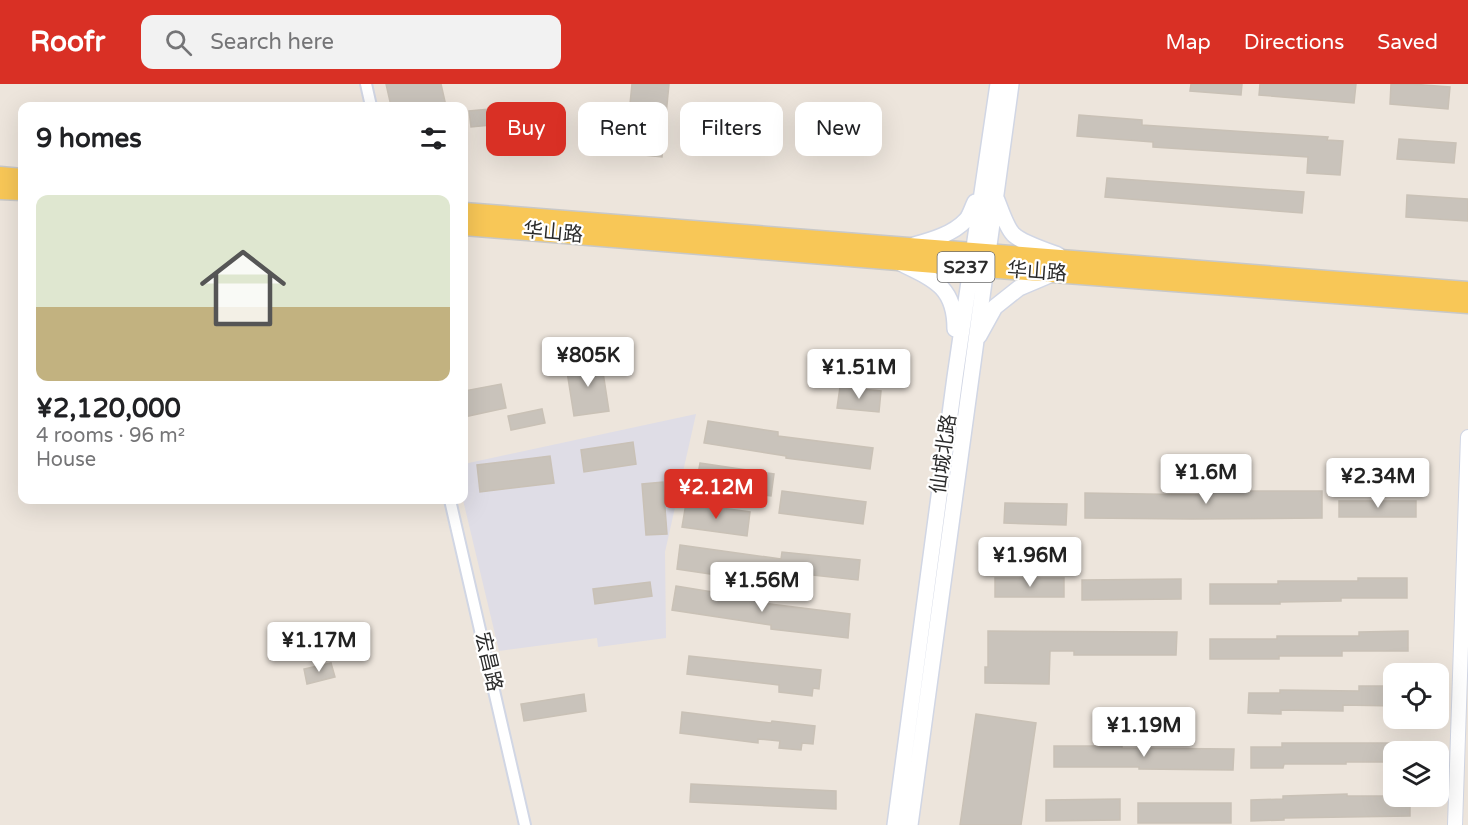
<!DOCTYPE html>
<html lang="en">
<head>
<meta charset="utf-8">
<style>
  body { margin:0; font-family:"Varela Round","Noto Sans SC",sans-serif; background:#f2f2f2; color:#202124; height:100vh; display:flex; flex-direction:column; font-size:22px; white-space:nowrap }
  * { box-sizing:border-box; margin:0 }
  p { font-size:20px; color:#757577 }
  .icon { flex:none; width:33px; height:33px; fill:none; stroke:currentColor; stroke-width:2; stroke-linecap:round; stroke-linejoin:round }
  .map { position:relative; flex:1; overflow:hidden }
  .sheet { position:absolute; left:18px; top:18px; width:450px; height:402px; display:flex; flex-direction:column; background:#fff; border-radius:12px; box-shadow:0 6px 24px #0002 }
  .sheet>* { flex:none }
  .top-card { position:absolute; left:486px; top:18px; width:570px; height:54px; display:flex; gap:12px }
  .fabs { position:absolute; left:1383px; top:579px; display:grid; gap:12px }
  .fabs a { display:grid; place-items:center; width:66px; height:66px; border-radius:12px; background:#fff; box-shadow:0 6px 24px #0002; font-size:30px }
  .price { position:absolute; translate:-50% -51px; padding:0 14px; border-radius:6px; background:#fff; color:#222; font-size:20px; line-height:39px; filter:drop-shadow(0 2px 3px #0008) }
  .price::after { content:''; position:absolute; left:50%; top:36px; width:18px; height:14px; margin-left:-9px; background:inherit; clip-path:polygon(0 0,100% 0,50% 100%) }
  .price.on { background:#d93025; color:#fff }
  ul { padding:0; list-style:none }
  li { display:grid; align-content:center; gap:12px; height:318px; padding:0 18px }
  li span { display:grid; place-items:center; height:186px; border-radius:12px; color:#555 }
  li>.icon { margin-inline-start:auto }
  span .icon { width:108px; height:108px; fill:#fffc; stroke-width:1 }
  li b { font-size:26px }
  h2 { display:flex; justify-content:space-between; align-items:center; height:72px; padding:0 18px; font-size:26px }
  .chip { padding:0 21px; border-radius:12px; background:#fff; box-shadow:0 6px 24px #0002; font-size:21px; line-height:54px }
  .chip.on { background:#d93025; color:#fff }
  header { display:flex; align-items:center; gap:36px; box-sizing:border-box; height:84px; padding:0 30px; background:#d93025; color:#fff }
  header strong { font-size:28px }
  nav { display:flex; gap:33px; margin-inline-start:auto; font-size:21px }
  .search { width:420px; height:54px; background:#f2f2f2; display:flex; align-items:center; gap:15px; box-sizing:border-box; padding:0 21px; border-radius:12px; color:#757577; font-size:22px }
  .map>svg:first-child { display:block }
  .industrial { fill:#dfdde6 }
  .building { fill:#c9c3bb; stroke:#c9c1b6; stroke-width:1.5 }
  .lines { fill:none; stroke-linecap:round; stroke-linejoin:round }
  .minor-casing { stroke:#d1d6e4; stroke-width:14 }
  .tertiary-casing { stroke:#d1d6e4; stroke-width:16 }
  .secondary-casing { stroke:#d1d6e4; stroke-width:18 }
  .primary-casing { stroke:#c8c8c8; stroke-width:21 }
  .minor { stroke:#fff; stroke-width:10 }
  .tertiary { stroke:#fff; stroke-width:14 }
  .secondary { stroke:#fff; stroke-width:15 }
  .primary { stroke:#f8c757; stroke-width:18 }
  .labels { text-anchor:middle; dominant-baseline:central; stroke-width:4.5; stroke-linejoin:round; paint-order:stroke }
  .shield { fill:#fff; stroke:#6b6b6b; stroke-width:1.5 }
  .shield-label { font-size:18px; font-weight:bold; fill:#2b2b2b }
  .street-label { font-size:20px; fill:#2b2b2b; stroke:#fff }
</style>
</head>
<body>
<header>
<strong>Roofr</strong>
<div class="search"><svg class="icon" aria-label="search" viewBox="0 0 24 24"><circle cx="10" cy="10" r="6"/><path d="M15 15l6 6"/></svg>Search here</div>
<nav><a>Map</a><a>Directions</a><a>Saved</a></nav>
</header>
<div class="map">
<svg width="1468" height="741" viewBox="0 0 1468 741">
  <rect width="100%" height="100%" fill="#ede5dc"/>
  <path class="industrial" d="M696,330L665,468L666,554L598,563L597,554L499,567L463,416L464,380Z"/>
  <path class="building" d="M386,0H441L446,22H391Z
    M632,0H669L662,73L625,69Z
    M1191,0H1242L1241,11L1190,7Z
    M1260,0H1356L1354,19L1259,11Z
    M1391,0H1411L1450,3L1448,25L1390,20Z
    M512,23L513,39L471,43L469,27Z
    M1079,31L1142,36V41L1328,53L1327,56L1343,57L1340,91L1307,89L1308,73L1153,63V58L1077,52Z
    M1399,55L1456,59L1454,79L1397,75Z
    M1107,94L1304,108L1302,129L1105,113Z
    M1407,111L1468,115V137L1406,133Z
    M601,275L609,327L574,332L566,281Z
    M501,300L506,324L464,333V307Z
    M840,303L881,307L879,328L837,324Z
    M542,325L545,339L511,346L508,332Z
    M708,337L778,348V352L873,364L870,385L786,374V372L704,359Z
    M633,358L636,380L584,388L581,366Z
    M550,372L554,399L480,408L477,381Z
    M700,379L774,390L771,412L696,401Z
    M663,398L667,450L646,451L642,400Z
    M782,407L866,418L863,440L779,429Z
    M1209,407H1322V434L1192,435L1085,434V409L1209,411Z
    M1339,417H1416V433H1339Z
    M686,419L750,428L747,452L682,443Z
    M1005,419L1067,420L1066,441L1004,439Z
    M680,461L781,475L782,468L860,476L858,496L766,486L764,498L677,485Z
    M995,494H1064V513H995Z
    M1358,494H1407V514H1341V517L1280,518V520H1210V500H1278V497H1358Z
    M1181,495V515L1082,516V496Z
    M650,498L652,512L595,520L593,505Z
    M676,502L762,516L761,519L850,530L848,554L771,545V541L672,526Z
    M306,543L310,558L289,564L285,549Z
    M988,547L1177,548L1176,571H1074V567H1050L1049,600L985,599V583H988Z
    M1408,547V567H1342V572H1279V575H1210V555H1277V552H1359V548Z
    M689,572L821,586L819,605L813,604L812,612L779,608V601L687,590Z
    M331,579L335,593L307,600L304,585Z
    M1359,602H1394V622L1343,621V627L1281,626V630L1248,629L1249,609H1280V606L1359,607Z
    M584,610L586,627L524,637L521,620Z
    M682,628L771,639L772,637L815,642L813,660L802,659L801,666L779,664L780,657L758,655V659L680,649Z
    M976,630L1036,639L1021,741H960Z
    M1282,659H1413V668H1394V678H1346V680H1284L1283,684H1251V663H1282Z
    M1054,662H1122V664L1234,665L1233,686L1139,685V683H1054Z
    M691,700L836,707V725L690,718Z
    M1347,710V712H1410V732L1284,734V736L1251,737V716L1283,715V712Z
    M1120,715V736L1046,737V716Z
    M1138,719H1231V739H1138Z"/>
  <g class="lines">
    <defs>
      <path id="minor" d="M366,0L371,22
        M450,416L525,741"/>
      <path id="tertiary" d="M1455,741L1468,353"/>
      <path id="secondary" d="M996,114C1000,123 1006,143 1013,150C1020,158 1047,167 1058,171
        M914,161C932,156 953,150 966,136C970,132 972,124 975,118
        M898,178C933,195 955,202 955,245
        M979,252L995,223L1019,204L1052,190
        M895,741L955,293L998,0
        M910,741L1011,0"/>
      <path id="primary" d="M0,92L22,94
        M0,106L22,107
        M464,128L1468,207
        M464,142L985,184L1468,220"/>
    </defs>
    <use href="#minor" class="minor-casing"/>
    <use href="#tertiary" class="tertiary-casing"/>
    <use href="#secondary" class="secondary-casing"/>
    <use href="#primary" class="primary-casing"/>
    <use href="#minor" class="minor"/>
    <use href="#tertiary" class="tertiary"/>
    <use href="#secondary" class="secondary"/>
    <use href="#primary" class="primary"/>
  </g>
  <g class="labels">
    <rect class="shield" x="937.5" y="168" width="57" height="30" rx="4.5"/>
    <g class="shield-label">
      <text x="966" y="183">S237</text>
    </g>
    <g class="street-label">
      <text transform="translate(553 149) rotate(5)">华山路</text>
      <text transform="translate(1037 188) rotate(4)">华山路</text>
      <text transform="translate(944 370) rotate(-82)">仙城北路</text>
      <text transform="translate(488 578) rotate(77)">宏昌路</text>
    </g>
  </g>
</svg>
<div class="fabs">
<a><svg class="icon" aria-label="locate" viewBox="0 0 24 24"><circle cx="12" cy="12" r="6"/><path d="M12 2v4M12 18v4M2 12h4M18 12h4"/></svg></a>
<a><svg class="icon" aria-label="layers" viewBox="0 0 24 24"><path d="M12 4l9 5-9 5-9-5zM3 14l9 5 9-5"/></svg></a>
</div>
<b class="price" style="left:588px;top:304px">¥805K</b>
<b class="price" style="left:859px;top:316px">¥1.51M</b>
<b class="price" style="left:1206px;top:421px">¥1.6M</b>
<b class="price" style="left:1378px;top:425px">¥2.34M</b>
<b class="price on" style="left:716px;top:436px">¥2.12M</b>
<b class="price" style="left:1030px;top:504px">¥1.96M</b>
<b class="price" style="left:762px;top:529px">¥1.56M</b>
<b class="price" style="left:319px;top:589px">¥1.17M</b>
<b class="price" style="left:1144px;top:674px">¥1.19M</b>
<div class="top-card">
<a class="chip on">Buy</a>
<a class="chip">Rent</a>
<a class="chip">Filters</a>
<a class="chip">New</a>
</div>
<section class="sheet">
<h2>9 homes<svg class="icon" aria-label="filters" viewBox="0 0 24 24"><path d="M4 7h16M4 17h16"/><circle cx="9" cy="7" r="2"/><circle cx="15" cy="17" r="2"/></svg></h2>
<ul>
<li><span style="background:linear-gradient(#dfe7d0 60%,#c2b280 0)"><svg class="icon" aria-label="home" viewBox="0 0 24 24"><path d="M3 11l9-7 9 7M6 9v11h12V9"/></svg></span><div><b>¥2,120,000</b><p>4 rooms · 96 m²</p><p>House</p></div></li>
</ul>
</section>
</div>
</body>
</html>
